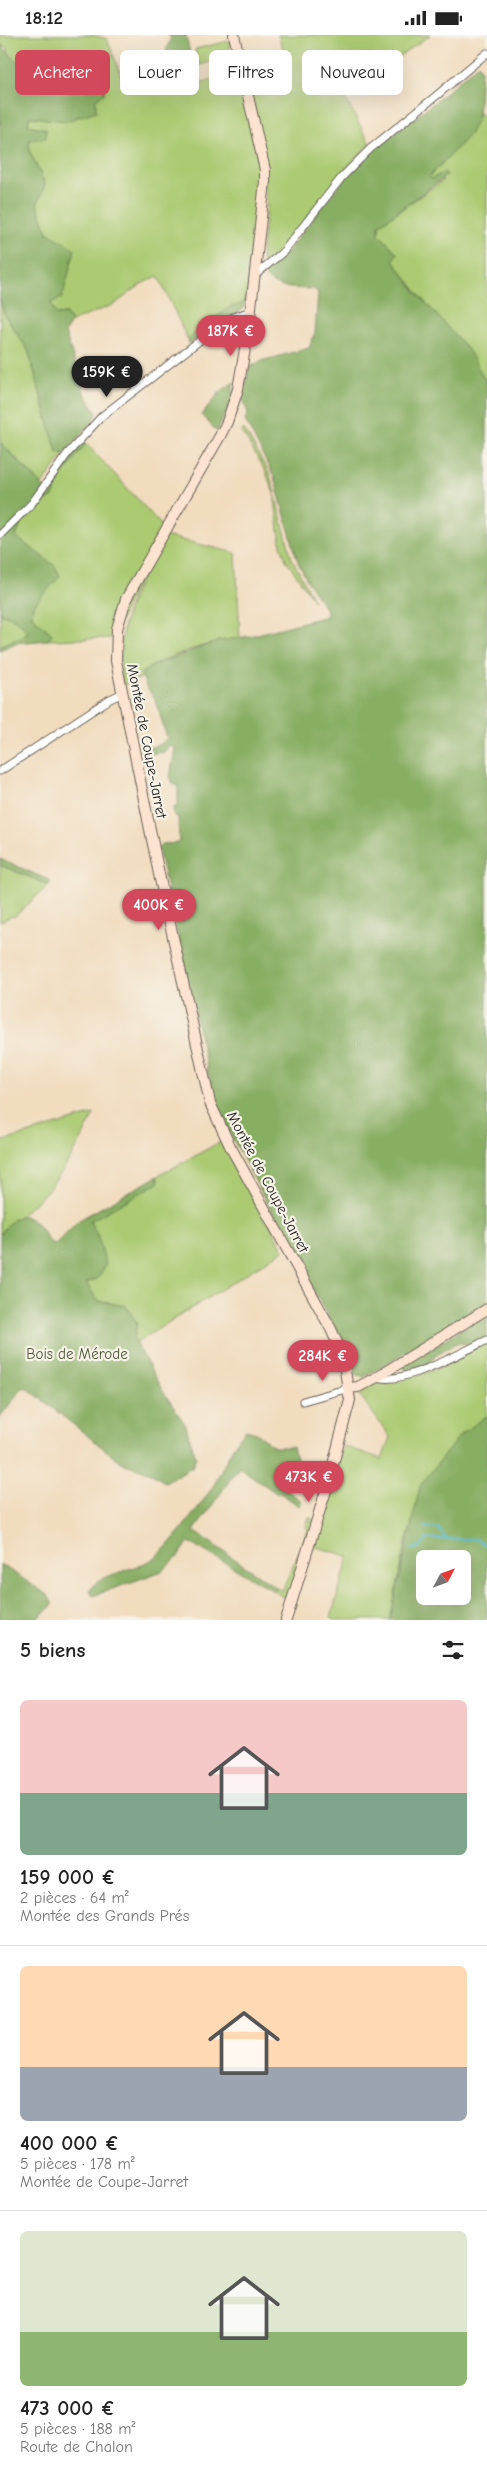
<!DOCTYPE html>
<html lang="fr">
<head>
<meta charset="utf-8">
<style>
  body { margin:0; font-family:"Comic Neue",sans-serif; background:#f6f6f6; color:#222; height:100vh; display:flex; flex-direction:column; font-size:19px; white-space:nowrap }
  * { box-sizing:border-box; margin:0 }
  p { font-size:16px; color:#767676 }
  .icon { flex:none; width:28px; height:28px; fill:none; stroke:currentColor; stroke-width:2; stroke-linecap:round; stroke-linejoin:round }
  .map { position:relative; height:1585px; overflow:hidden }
  .details { display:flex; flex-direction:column; background:#fff; flex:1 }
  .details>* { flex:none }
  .guide { position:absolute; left:15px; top:15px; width:458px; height:45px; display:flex; gap:10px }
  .needle { width:32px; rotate:49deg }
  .fabs { position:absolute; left:416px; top:1515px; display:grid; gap:10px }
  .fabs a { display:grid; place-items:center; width:55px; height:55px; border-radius:8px; background:#fff; box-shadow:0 5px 20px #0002; font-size:25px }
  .price { position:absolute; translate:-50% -42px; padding:0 11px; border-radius:18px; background:#d1495b; color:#fff; font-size:16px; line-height:32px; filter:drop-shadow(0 1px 2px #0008) }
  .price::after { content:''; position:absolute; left:50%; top:30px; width:15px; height:11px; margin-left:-8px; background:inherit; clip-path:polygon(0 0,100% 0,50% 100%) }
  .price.current { background:#222; color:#fff }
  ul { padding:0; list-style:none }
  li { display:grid; align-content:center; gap:10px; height:265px; padding:0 20px }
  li+li { border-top:1px solid #e0e0e0 }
  li span { display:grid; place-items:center; height:155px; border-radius:8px; color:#555 }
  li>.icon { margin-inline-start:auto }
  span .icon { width:90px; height:90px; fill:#fffc; stroke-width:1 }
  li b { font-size:21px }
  h2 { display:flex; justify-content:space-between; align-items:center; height:60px; padding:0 20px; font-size:21px }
  .chip { padding:0 18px; border-radius:8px; background:#fff; box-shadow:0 5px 20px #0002; font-size:18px; line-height:45px }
  .chip.current { background:#d1495b; color:#fff }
  .status { display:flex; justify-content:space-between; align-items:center; height:35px; padding:0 25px; background:#fff; direction:ltr }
  .status svg { height:14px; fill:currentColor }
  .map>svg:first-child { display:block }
  .green { fill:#abca72; stroke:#647347 }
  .forest { fill:#88ae64; stroke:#526540; fill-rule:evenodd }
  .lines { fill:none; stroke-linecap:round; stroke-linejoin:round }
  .stream { stroke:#53bdd0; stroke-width:2 }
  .street-casing { stroke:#675f55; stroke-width:9 }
  .secondary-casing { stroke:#675f55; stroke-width:12 }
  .street { stroke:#fff; stroke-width:7 }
  .secondary { stroke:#fde4d0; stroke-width:10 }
  .labels { text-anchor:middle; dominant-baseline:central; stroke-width:4.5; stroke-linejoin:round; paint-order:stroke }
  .street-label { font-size:15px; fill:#1c1c1c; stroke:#f7f3e8 }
  .park-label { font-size:15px; fill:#4e593a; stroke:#f7f3e8 }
</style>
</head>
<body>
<div class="status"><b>18:12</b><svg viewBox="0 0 49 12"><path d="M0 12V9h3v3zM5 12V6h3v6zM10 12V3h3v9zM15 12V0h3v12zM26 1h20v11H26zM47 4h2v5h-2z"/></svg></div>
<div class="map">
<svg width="487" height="1585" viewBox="0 0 487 1585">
  <rect width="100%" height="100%" fill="#f7f3e8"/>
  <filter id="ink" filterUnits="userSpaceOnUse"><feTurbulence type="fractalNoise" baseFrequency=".02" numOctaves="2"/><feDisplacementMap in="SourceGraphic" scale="10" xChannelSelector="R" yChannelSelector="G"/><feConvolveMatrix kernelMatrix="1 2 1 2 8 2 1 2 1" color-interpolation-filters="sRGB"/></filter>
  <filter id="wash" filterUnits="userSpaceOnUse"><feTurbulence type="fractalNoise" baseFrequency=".0096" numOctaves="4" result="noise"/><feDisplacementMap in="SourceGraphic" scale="20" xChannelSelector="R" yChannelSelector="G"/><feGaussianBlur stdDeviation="1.12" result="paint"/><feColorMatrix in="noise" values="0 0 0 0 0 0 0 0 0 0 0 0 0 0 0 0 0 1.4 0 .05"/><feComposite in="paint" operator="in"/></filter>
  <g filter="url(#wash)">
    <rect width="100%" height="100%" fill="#f1dcbe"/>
    <path class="green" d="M0,0H93L107,4L123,45L188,29L193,49L240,39L262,143L248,248L251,247L250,257L247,258L243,269L201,292L188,305L158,241L143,248L115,269L71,287L66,279L55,280L51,267L48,198L37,170L45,149L30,117L29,104L46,94L28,90L29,81L67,86L84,46L55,51L43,34L36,16L31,19L35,44L26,51L7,13L0,9Z
      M278,0H430L385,32L342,57L370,109L347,132L284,211L264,229L261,224L267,169L246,40L289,30Z
      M229,6L232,22L199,30L195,14Z
      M478,76L487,87V349L392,224L397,218L379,199V190L443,145L430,144L429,142L478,82Z
      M0,263L4,279L28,315L57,417L64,419L42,450L0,407Z
      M244,394L270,440L292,524L314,566L286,525L281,510L274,458L266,438L242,397Z
      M86,408L163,492L112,603L48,605L52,599L32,581L33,571L16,502L21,489L41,469L53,462L60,443Z
      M165,501L236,518L240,603C207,608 169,619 141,638L143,642L122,650C114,585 135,555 165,501Z
      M0,578L14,583L28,595V598L0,611Z
      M0,830L49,850L14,882L12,881L0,887Z
      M94,1079C81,1107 64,1138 43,1160C29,1175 13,1184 0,1199V1107Z
      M222,1106L284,1215L136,1308L134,1304L137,1288L109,1267L98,1266L86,1248L97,1244L98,1202L89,1186L157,1148L159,1144L156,1142Z
      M487,1307V1381L460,1400L414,1482L406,1508L390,1585H333L331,1582L349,1521L312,1511L343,1411L382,1424L390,1402L360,1360L372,1349L398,1346L446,1331L454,1324Z
      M309,1482L314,1485L289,1566L274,1556L277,1553L282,1556L308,1495L306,1492Z"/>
    <path class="forest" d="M168,0H186L192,28L177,32L166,16L171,3Z
      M0,9L28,38L26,50L35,44L31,19L36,15L43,34L55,51L105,44L104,59L96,63V76L67,86L29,82L28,90L46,94V103L29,105L30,117L45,149L37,170L48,198L75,214L62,263L51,268L56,280L66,279L71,287L65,297L84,357L97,378L94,384L64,419L57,417L28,315L4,279L0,263Z
      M478,29L481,35L478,82L469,100L429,142L431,144L445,137L447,140L379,190V199L397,218L393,225L416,257L469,316L487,349V1268L364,1342L356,1340L343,1310L218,1076L212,1056L158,813L162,809L179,808L178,782L174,781L173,773L178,771V751L173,749L170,742L175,713L170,710L164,717L142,720L141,715L161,709L167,703L155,664L146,652L141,638L155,629L219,606L250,601L323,582L328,578L308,547L298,527L274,442L245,385L248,378L242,361L250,332L261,326L309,313L315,298L318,258L315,254C299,253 271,256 264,238L286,218L342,146L375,113L436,66Z
      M250,257L243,274L189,309L188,305L201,292L230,272L242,269L247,258Z
      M234,347L232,364L217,397L202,380L220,357Z
      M84,405L86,408L60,443L53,462L41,469L21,489L16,502L55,531L60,541L33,571L32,581L52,599L48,605L16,608L0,615V611L27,598L28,595L14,583L0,578V407L47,456L75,415Z
      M0,824L51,846L49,850L0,830Z
      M156,1142L159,1144L158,1148L90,1186L98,1202L106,1230L97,1244L86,1248L98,1266L126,1271L137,1288L134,1304L162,1355L185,1389L196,1422L192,1432L165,1447L149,1437L122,1428L26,1352L21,1354L0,1382V1199L12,1185L22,1180L35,1186L52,1209H55L79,1185Z
      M487,1279V1303L471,1309L456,1308L435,1320L431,1327L405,1335L403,1329Z
      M487,1381V1585H390L420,1451L460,1400ZM425,1524H462V1561H425Z
      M246,1395L257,1398L274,1412H293L296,1424L307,1433V1439L291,1442L282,1452L302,1466L299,1471L282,1459L276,1458L239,1432L194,1496L277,1553L274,1556L189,1507L177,1523L162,1536L93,1561L89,1556C96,1539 141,1534 156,1522C169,1512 210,1459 217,1444C226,1426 232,1410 246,1395Z
      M0,1529L48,1560L53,1570L35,1585H0Z"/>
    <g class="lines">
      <path class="stream" d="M425,1492L439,1494L445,1503
        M412,1514L421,1512L427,1504H475L487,1511"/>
    </g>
  </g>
  <g filter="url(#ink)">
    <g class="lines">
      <defs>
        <path id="street" d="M255,240L283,217L342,142L370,114L436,61L487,18
          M0,500L32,468L68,418L102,381L216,293L233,282L251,276
          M0,736L110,664L121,659
          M377,1342C401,1351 463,1317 487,1305
          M303,1366L349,1353"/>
        <path id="secondary" d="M234,0L265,135V146L249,291L238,354L227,387L220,401L126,564L117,594L116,626L160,844L210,1068L230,1111L331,1294L342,1319L350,1365L327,1452L286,1585
          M349,1353L358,1352L377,1342L487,1274"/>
      </defs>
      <use href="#street" class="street-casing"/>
      <use href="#secondary" class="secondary-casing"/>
      <use href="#street" class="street"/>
      <use href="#secondary" class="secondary"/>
    </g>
  </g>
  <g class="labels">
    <g class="street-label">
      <text transform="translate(147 706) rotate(79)">Montée de Coupe-Jarret</text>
      <text transform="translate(268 1147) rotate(62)">Montée de Coupe-Jarret</text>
    </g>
    <g class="park-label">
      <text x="77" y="1319">Bois de Mérode</text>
    </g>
  </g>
</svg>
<div class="fabs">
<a><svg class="needle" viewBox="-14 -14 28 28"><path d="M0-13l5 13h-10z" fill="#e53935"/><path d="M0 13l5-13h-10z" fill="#767676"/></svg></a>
</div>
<b class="price" style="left:231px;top:322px">187K €</b>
<b class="price current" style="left:107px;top:363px">159K €</b>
<b class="price" style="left:159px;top:896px">400K €</b>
<b class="price" style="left:323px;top:1347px">284K €</b>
<b class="price" style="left:309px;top:1468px">473K €</b>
<div class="guide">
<a class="chip current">Acheter</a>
<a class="chip">Louer</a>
<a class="chip">Filtres</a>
<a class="chip">Nouveau</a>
</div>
</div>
<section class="details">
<h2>5 biens<svg class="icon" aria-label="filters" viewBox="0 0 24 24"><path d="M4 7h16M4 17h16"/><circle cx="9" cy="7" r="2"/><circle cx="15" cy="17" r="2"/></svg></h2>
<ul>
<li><span style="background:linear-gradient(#f6c9c9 60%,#7fa58c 0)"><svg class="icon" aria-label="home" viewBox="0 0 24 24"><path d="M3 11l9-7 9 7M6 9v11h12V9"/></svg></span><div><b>159 000 €</b><p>2 pièces · 64 m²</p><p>Montée des Grands Prés</p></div></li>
<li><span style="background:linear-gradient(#ffd9b3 65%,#9aa5b1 0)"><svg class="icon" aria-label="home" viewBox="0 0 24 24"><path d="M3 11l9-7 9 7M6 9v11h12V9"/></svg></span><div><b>400 000 €</b><p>5 pièces · 178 m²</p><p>Montée de Coupe-Jarret</p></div></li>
<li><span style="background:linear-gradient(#dfe7d0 65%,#8fb573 0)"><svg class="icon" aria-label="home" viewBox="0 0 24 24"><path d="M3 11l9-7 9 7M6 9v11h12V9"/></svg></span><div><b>473 000 €</b><p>5 pièces · 188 m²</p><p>Route de Chalon</p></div></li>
</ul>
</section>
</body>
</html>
